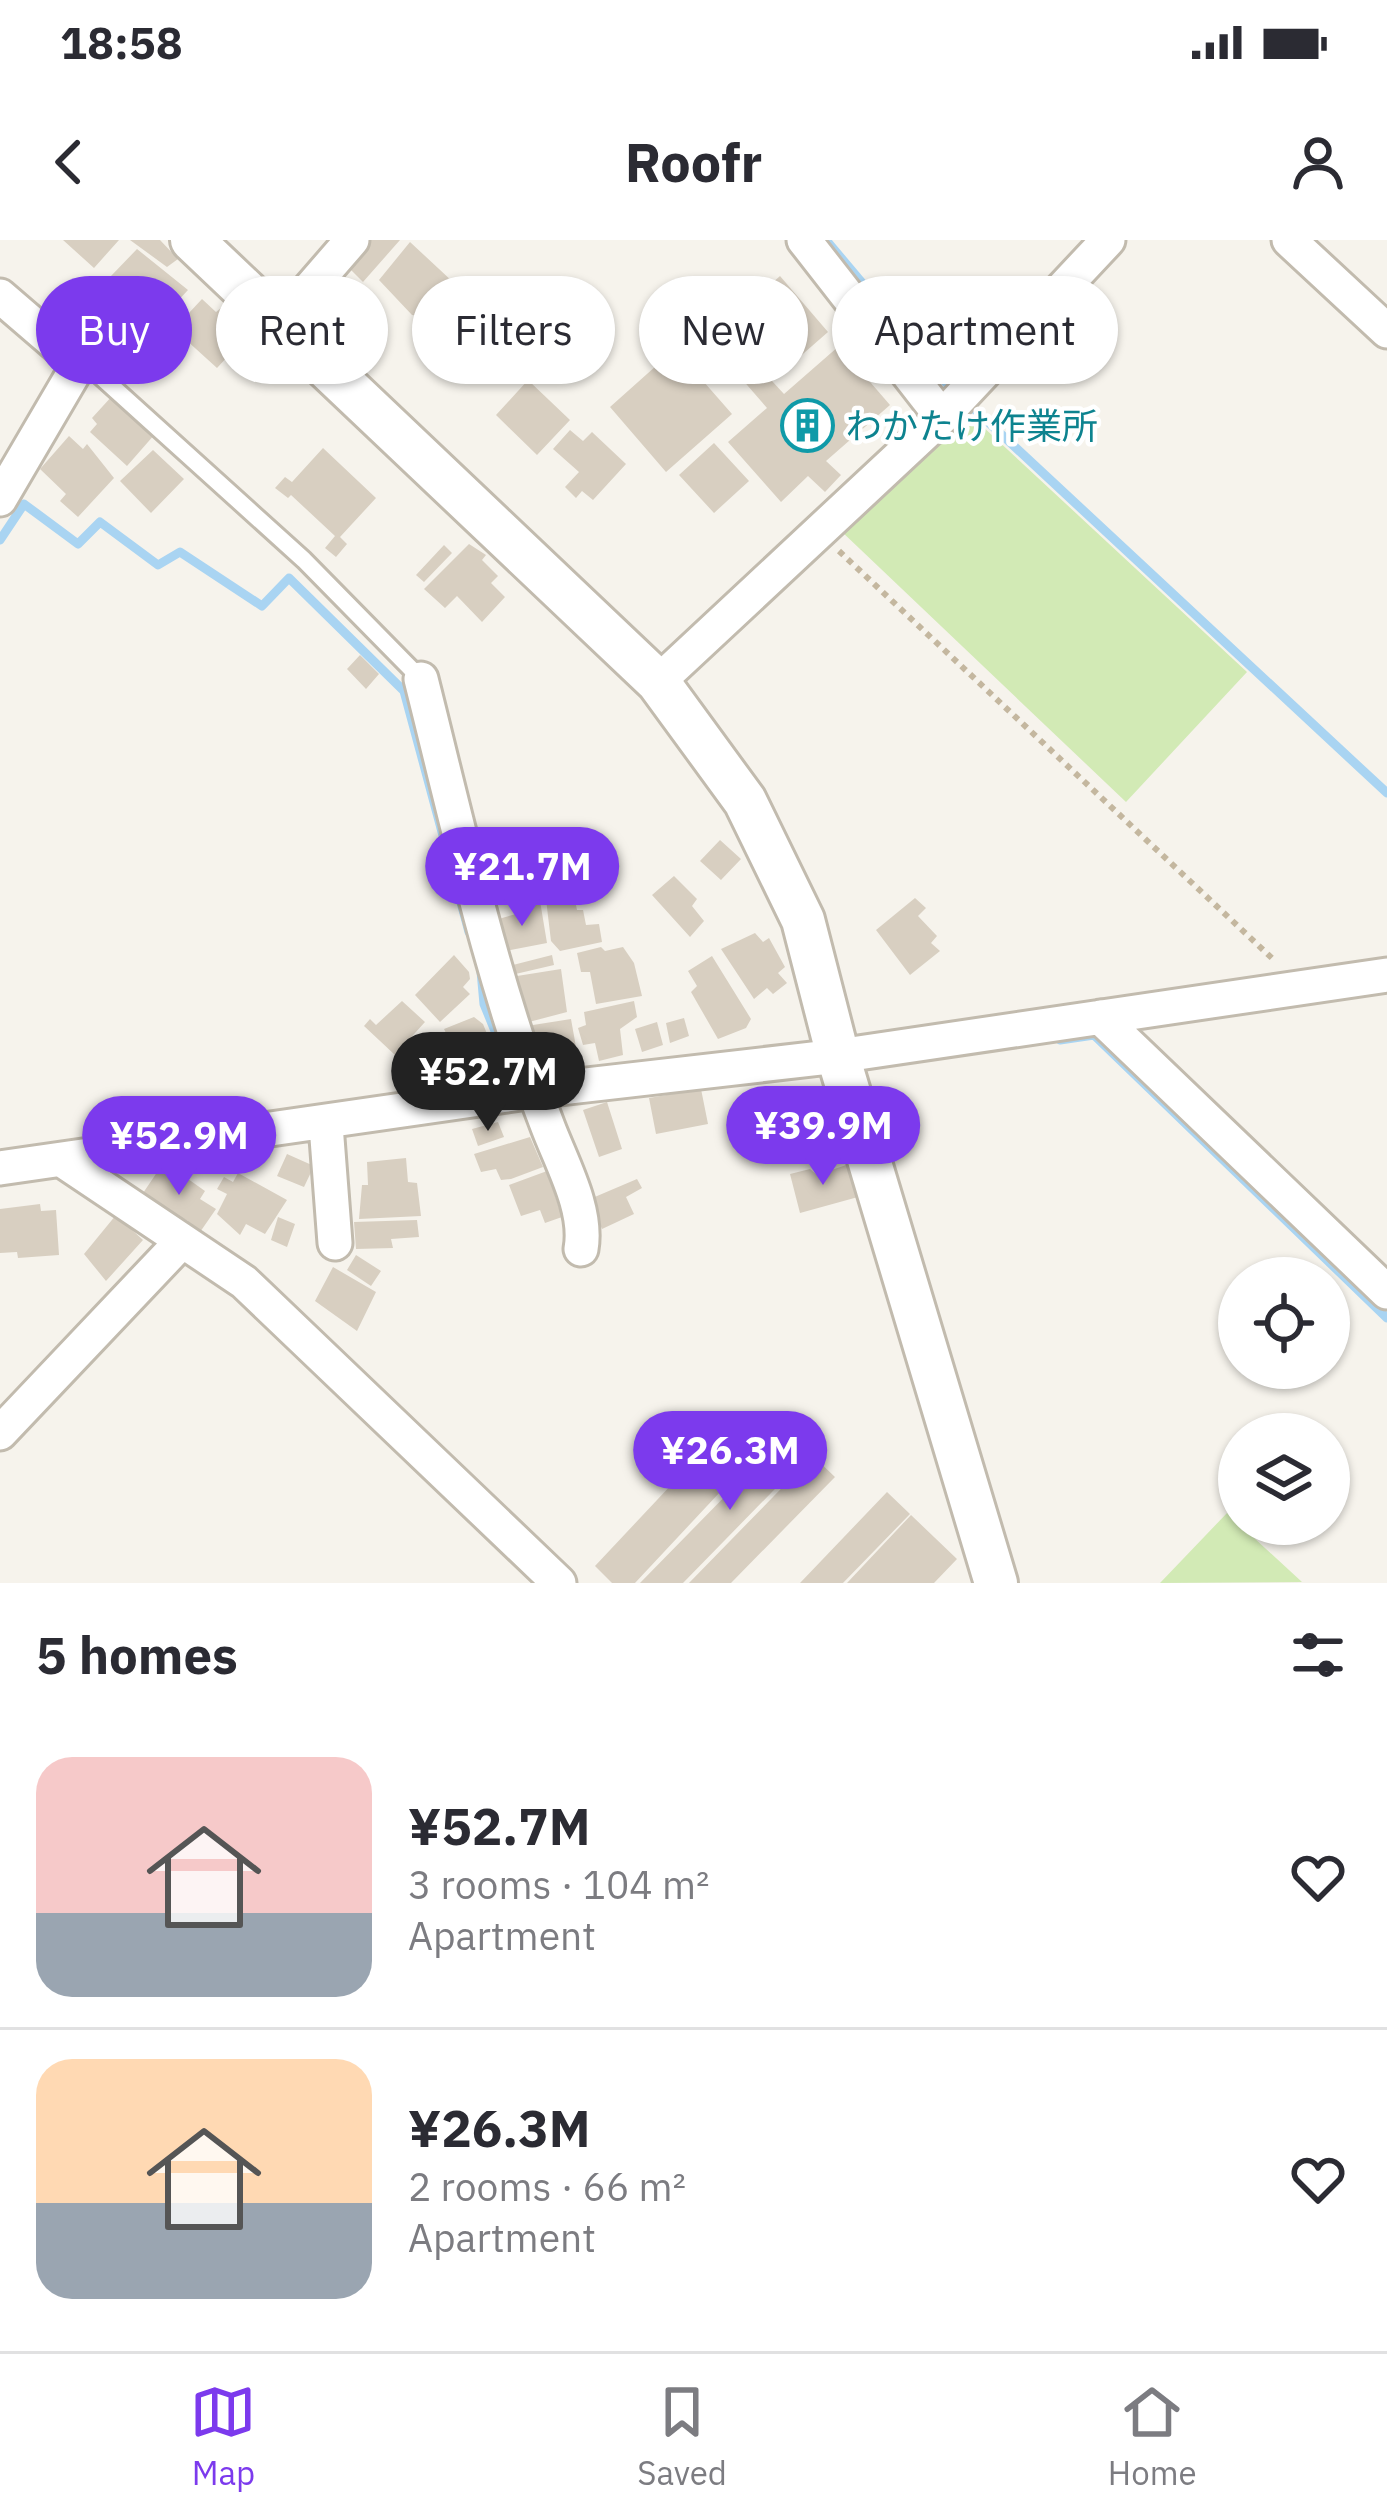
<!DOCTYPE html>
<html lang="en">
<head>
<meta charset="utf-8">
<style>
  body { margin:0; font-family:"IBM Plex Sans","Noto Sans JP",sans-serif; background:#f7f7f7; color:#2b2b33; height:100vh; display:flex; flex-direction:column; font-size:45px; white-space:nowrap }
  * { box-sizing:border-box; margin:0 }
  p { font-size:39px; color:#7c7c81 }
  .icon { flex:none; width:66px; height:66px; fill:none; stroke:currentColor; stroke-width:2; stroke-linecap:round; stroke-linejoin:round }
  .map { position:relative; height:1343px; overflow:hidden }
  .details { display:flex; flex-direction:column; background:#fff; flex:1 }
  .details>* { flex:none }
  .top-card { position:absolute; left:36px; top:36px; width:1317px; height:108px; display:flex; gap:24px }
  .buttons { position:absolute; left:1218px; top:1017px; display:grid; gap:24px }
  .buttons a { display:grid; place-items:center; width:132px; height:132px; border-radius:50%; background:#fff; box-shadow:0 3px 9px #0004; font-size:60px }
  .price { position:absolute; translate:-50% -102px; padding:0 27px; border-radius:42px; background:#7c3aed; color:#fff; font-size:39px; line-height:78px; filter:drop-shadow(0 3px 6px #0008) }
  .price::after { content:''; position:absolute; left:50%; top:72px; width:36px; height:27px; margin-left:-18px; background:inherit; clip-path:polygon(0 0,100% 0,50% 100%) }
  .price.selected { background:#222; color:#fff }
  ul { padding:0; list-style:none }
  li { display:flex; align-items:center; gap:36px; height:300px; padding:0 36px }
  li+li { border-top:3px solid #e1e1e2 }
  li span { display:grid; place-items:center; flex:none; width:336px; height:240px; border-radius:36px; color:#555 }
  li>.icon { margin-inline-start:auto }
  span .icon { width:144px; height:144px; fill:#fffc; stroke-width:1 }
  li b { font-size:51px }
  h2 { display:flex; justify-content:space-between; align-items:center; height:144px; padding:0 36px; font-size:51px }
  .pill { padding:0 42px; border-radius:54px; background:#fff; box-shadow:0 3px 9px #0004; font-size:42px; line-height:108px }
  .pill.selected { background:#7c3aed; color:#fff }
  .status { display:flex; justify-content:space-between; align-items:center; height:84px; padding:0 60px; background:#fff; direction:ltr }
  .status svg { height:33px; fill:currentColor }
  header { display:flex; justify-content:space-between; align-items:center; height:156px; padding:0 36px; background:#fff; font-size:54px; font-weight:700 }
  .dock { display:flex; justify-content:space-around; align-items:center; height:168px; border-top:3px solid #e1e1e2; background:#fff; font-size:33px; color:#7c7c81 }
  .dock a { display:grid; justify-items:center; gap:6px }
  .dock .selected { color:#7c3aed }
  .map>svg:first-child { display:block }
  .green { fill:#d2eab5 }
  .lines { fill:none; stroke-linecap:round; stroke-linejoin:round }
  .stream { stroke:#a9d4f2; stroke-width:9 }
  .building { fill:#d8cfc1 }
  .service-casing { stroke:#c2bbae; stroke-width:22 }
  .minor-casing { stroke:#c2bbae; stroke-width:39 }
  .tertiary-casing { stroke:#c2bbae; stroke-width:48 }
  .path { stroke:#c4b79f; stroke-width:6; stroke-dasharray:6 6; stroke-linecap:butt }
  .service { stroke:#fff; stroke-width:16 }
  .minor { stroke:#fff; stroke-width:33 }
  .tertiary { stroke:#fff; stroke-width:42 }
  .labels { text-anchor:middle; dominant-baseline:central; stroke-width:9; stroke-linejoin:round; paint-order:stroke }
  .culture-label { font-size:36px; fill:#0d838f; stroke:#fff; text-anchor:start }
</style>
</head>
<body>
<div class="status"><b>18:58</b><svg viewBox="0 0 49 12"><path d="M0 12V9h3v3zM5 12V6h3v6zM10 12V3h3v9zM15 12V0h3v12zM26 1h20v11H26zM47 4h2v5h-2z"/></svg></div>
<header><svg class="icon" aria-label="back" viewBox="0 0 24 24"><path d="M15 5l-7 7 7 7"/></svg>Roofr<svg class="icon" aria-label="person" viewBox="0 0 24 24"><circle cx="12" cy="8" r="4"/><path d="M4 21q1-7 8-7t8 7"/></svg></header>
<div class="map">
<svg width="1387" height="1343" viewBox="0 0 1387 1343">
  <rect width="100%" height="100%" fill="#f6f3ec"/>
  <path class="green" d="M967,172L1247,432L1126,562L840,290Z
    M1227,1273L1302,1342L1160,1343Z"/>
  <g class="lines">
    <path class="stream" d="M826,0L948,145
      M972,167L1387,553
      M0,300L24,264L78,304L100,282L158,325L180,312L262,366L289,338L404,451L469,692
      M481,731L484,764L508,823
      M1060,800L1094,795L1387,1078"/>
  </g>
  <path class="building" d="M63,0H119L94,28Z
    M130,0H160L178,19L167,27Z
    M366,0H400L363,42L345,24Z
    M410,2L453,42L420,76L412,75L379,40Z
    M137,9L188,50L161,79L143,62L127,80L103,61L118,44L111,36Z
    M780,36L828,92L772,141L784,154L839,106L890,165L826,221L841,235L825,252L808,236L781,262L728,202L767,168L708,100Z
    M447,57L451,66L423,98L415,91Z
    M202,59L216,72L221,68L247,96L260,101L234,120L229,115L217,128L174,89Z
    M675,109L732,174L666,232L610,167Z
    M528,140L570,180L537,215L496,175Z
    M113,155L155,194L127,226L90,192L97,184L92,178Z
    M570,190L583,201L592,192L626,224L593,260L582,251L576,258L565,247L579,232L553,209Z
    M69,196L83,209L87,204L114,238L78,277L60,261L66,254L40,229Z
    M714,203L749,241L714,273L679,235Z
    M323,208L376,258L340,297L347,304L336,317L325,308L335,296L291,255L288,258L275,248L285,237L292,242Z
    M153,210L184,239L151,273L120,241Z
    M469,304L486,315L482,320L498,336L491,343L505,357L482,382L457,356L445,368L424,349Z
    M444,305L452,313L424,342L416,335Z
    M360,415L379,434L366,449L347,429Z
    M720,600L741,619L721,640L700,621Z
    M674,636L697,659L692,666L704,681L690,697L652,655Z
    M561,649L575,660L577,670H583L586,685L599,684L602,702L560,711L551,701L545,651Z
    M915,658L926,668L918,676L937,696L931,703L940,711L910,735L876,690Z
    M530,661H540L547,703L500,712L495,680L530,670Z
    M755,693L763,702L769,698L785,727L778,733L787,743L773,754L767,748L754,759L721,709Z
    M601,707L605,711L623,707L634,723L642,756L596,764L590,732H581L577,713Z
    M454,715L469,732L470,739L463,747L470,754L440,782L415,755Z
    M552,715L554,725L507,736L505,727Z
    M712,716L751,779L746,788L718,799L691,752L697,746L688,731Z
    M561,729L567,772L529,782L517,736Z
    M402,761L425,782L395,815L364,786L370,779L376,785Z
    M634,761L637,777L620,789L623,815L599,821L595,803L583,805L578,788L586,785L584,772Z
    M474,777L483,784L504,835L475,847L463,816L452,821L444,806L450,801L444,789Z
    M684,778L689,796L670,803L666,783Z
    M571,779L579,824L554,826L548,815L534,816L528,790L533,785Z
    M657,782L663,805L642,812L635,789Z
    M423,807L435,827L420,836L409,815Z
    M701,849L708,884L656,894L649,858Z
    M607,862L622,909L599,917L583,870Z
    M498,882L504,897L478,906L472,889Z
    M530,897L543,927L511,939L501,940L496,929L481,932L474,914Z
    M287,914L314,926L304,947L277,936Z
    M406,918L408,942L417,943L421,976L359,979L362,945H368L367,922Z
    M164,922L205,951L200,959L216,969L198,995L185,986L188,981L141,956Z
    M849,924L858,957L800,973L790,934L810,929L817,935Z
    M547,931L562,977L545,983L540,970L521,976L509,945Z
    M238,933L287,960L265,994L246,984L240,995L217,974L227,954L217,949L224,937L233,942Z
    M637,939L642,948L626,957L634,974L602,989L590,959Z
    M40,964L41,971L56,970L59,1015L18,1018L17,1012L0,1013V969Z
    M116,975L143,1000L106,1041L84,1014Z
    M278,977L295,984L287,1007L271,1000Z
    M417,980L419,997L391,999L393,1008L356,1009L354,982Z
    M356,1015L381,1031L371,1046L347,1030Z
    M333,1027L376,1052L357,1091L315,1061Z
    M734,1178L764,1205L635,1343H612L595,1326Z
    M788,1192L810,1213L683,1343H640Z
    M813,1216L835,1237L731,1343H689Z
    M887,1252L910,1274L843,1343H800Z
    M911,1275L957,1319L934,1343H847Z"/>
  <g class="lines">
    <defs>
      <path id="service" d="M79,124L97,133L304,320L421,439"/>
      <path id="minor" d="M804,0L942,177
        M1289,0L1387,91
        M0,56L79,124L0,259
        M280,83L352,0
        M421,439C459,590 492,742 548,887C562,924 588,970 581,1009
        M658,442L942,177L1108,0
        M1100,777L1387,1052
        M326,885L335,1003
        M62,920L244,1042L559,1343
        M0,928L534,851L838,816L1387,735
        M0,1193L182,1001"/>
      <path id="tertiary" d="M192,0L658,442L745,561L803,680L838,816L996,1343"/>
    </defs>
    <use href="#service" class="service-casing"/>
    <use href="#minor" class="minor-casing"/>
    <use href="#tertiary" class="tertiary-casing"/>
    <path class="path" d="M839,311L1275,721"/>
    <use href="#service" class="service"/>
    <use href="#minor" class="minor"/>
    <use href="#tertiary" class="tertiary"/>
  </g>
  <defs>
    <symbol id="building-ring" viewBox="-11 -11 22 22"><circle r="9.5" fill="#fff" stroke="#0f9aa8" stroke-width="1.5"/><path d="M-4-6H4V6H1V3H-1V6H-4ZM-2.5-4.3h1.7v1.8h-1.7ZM.8-4.3h1.7v1.8H.8ZM-2.5-1h1.7V.8h-1.7ZM.8-1h1.7V.8H.8Z" fill="#0f9aa8"/></symbol>
  </defs>
  <g fill-rule="evenodd">
    <use href="#building-ring" x="778" y="156" width="59" height="59"/>
  </g>
  <g class="labels">
    <g class="culture-label">
      <text x="846" y="185">わかたけ作業所</text>
    </g>
  </g>
</svg>
<div class="buttons">
<a><svg class="icon" aria-label="locate" viewBox="0 0 24 24"><circle cx="12" cy="12" r="6"/><path d="M12 2v4M12 18v4M2 12h4M18 12h4"/></svg></a>
<a><svg class="icon" aria-label="layers" viewBox="0 0 24 24"><path d="M12 4l9 5-9 5-9-5zM3 14l9 5 9-5"/></svg></a>
</div>
<b class="price" style="left:522px;top:689px">¥21.7M</b>
<b class="price selected" style="left:488px;top:894px">¥52.7M</b>
<b class="price" style="left:823px;top:948px">¥39.9M</b>
<b class="price" style="left:179px;top:958px">¥52.9M</b>
<b class="price" style="left:730px;top:1273px">¥26.3M</b>
<div class="top-card">
<a class="pill selected">Buy</a>
<a class="pill">Rent</a>
<a class="pill">Filters</a>
<a class="pill">New</a>
<a class="pill">Apartment</a>
</div>
</div>
<section class="details">
<h2>5 homes<svg class="icon" aria-label="filters" viewBox="0 0 24 24"><path d="M4 7h16M4 17h16"/><circle cx="9" cy="7" r="2"/><circle cx="15" cy="17" r="2"/></svg></h2>
<ul>
<li><span style="background:linear-gradient(#f6c9c9 65%,#9aa5b1 0)"><svg class="icon" aria-label="home" viewBox="0 0 24 24"><path d="M3 11l9-7 9 7M6 9v11h12V9"/></svg></span><div><b>¥52.7M</b><p>3 rooms · 104 m²</p><p>Apartment</p></div><svg class="icon" aria-label="heart" viewBox="0 0 24 24"><path d="M12 20l-8-8c-3-5 5-10 8-4 3-6 11-1 8 4z"/></svg></li>
<li><span style="background:linear-gradient(#ffd9b3 60%,#9aa5b1 0)"><svg class="icon" aria-label="home" viewBox="0 0 24 24"><path d="M3 11l9-7 9 7M6 9v11h12V9"/></svg></span><div><b>¥26.3M</b><p>2 rooms · 66 m²</p><p>Apartment</p></div><svg class="icon" aria-label="heart" viewBox="0 0 24 24"><path d="M12 20l-8-8c-3-5 5-10 8-4 3-6 11-1 8 4z"/></svg></li>
</ul>
</section>
<nav class="dock">
<a class="selected"><svg class="icon" aria-label="map" viewBox="0 0 24 24"><path d="M3 6l6-2 6 2 6-2v14l-6 2-6-2-6 2zM9 4v14M15 6v14"/></svg>Map</a>
<a><svg class="icon" aria-label="saved" viewBox="0 0 24 24"><path d="M7 4h10v16l-5-4-5 4z"/></svg>Saved</a>
<a><svg class="icon" aria-label="home" viewBox="0 0 24 24"><path d="M3 11l9-7 9 7M6 9v11h12V9"/></svg>Home</a>
</nav>
</body>
</html>
